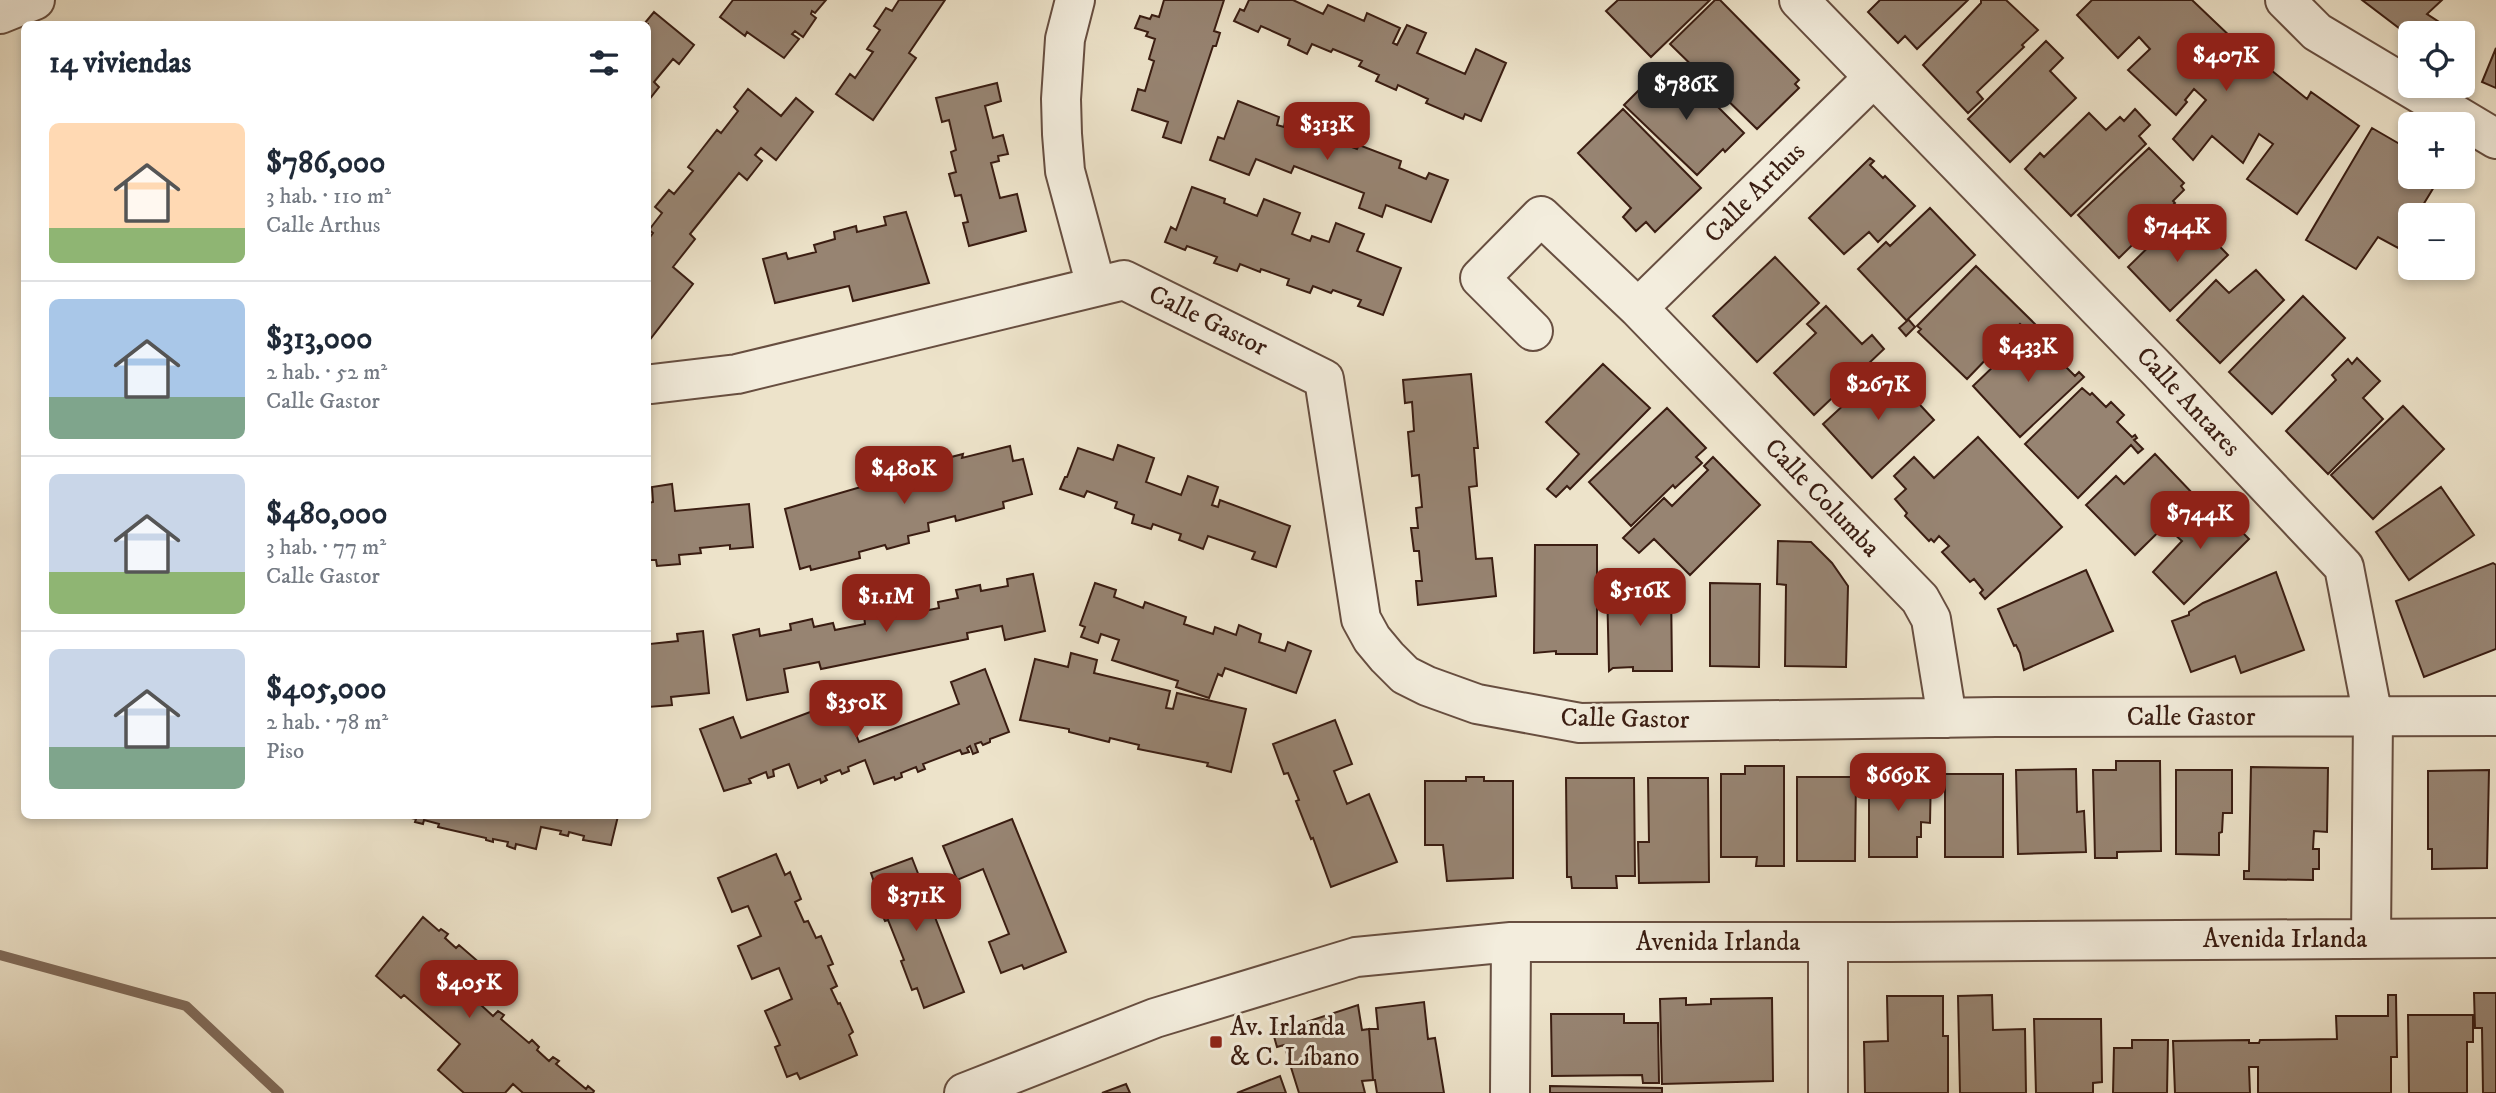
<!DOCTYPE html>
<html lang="es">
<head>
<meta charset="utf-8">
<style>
  body { margin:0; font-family:"IM FELL DW Pica",serif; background:#f6f6f7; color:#1f2937; height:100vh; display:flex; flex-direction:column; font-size:26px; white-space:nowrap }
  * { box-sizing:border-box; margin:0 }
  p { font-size:23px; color:#747a83 }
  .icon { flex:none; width:38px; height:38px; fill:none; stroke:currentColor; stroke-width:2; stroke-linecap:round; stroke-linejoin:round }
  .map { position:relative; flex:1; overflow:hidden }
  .side { position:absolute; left:21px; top:21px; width:630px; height:798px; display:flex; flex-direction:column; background:#fff; border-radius:10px; box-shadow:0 4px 10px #0003 }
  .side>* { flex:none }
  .buttons { position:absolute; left:2398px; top:21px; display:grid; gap:14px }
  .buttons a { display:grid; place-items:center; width:77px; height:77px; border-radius:10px; background:#fff; box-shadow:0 4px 10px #0003; font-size:35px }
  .price { position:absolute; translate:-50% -60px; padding:0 16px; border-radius:14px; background:#8f2418; color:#fff; font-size:23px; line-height:46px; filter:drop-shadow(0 2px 4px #0008) }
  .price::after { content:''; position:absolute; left:50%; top:42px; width:21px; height:16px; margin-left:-10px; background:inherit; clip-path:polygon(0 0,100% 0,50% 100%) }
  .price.active { background:#222; color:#fff }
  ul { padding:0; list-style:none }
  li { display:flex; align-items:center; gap:21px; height:175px; padding:0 28px }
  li+li { border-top:2px solid #e0e1e3 }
  li span { display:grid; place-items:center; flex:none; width:196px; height:140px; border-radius:10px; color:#555 }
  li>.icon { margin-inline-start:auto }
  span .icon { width:84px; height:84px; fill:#fffc; stroke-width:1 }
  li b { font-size:30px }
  h2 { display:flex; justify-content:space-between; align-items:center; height:84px; padding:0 28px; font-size:30px }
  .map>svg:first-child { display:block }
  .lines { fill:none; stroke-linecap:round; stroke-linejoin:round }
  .stream { stroke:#816c5b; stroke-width:10 }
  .building { fill:#978472; stroke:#3a1d12; stroke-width:2 }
  .minor-casing { stroke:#674e40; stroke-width:42 }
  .minor { stroke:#f3eddd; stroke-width:38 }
  .poi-dot { fill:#8f2418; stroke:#f3eddd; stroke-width:2.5 }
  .labels { text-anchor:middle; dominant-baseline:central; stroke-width:6; stroke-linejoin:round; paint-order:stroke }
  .street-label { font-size:26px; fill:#3a1d12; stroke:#f3eddd }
  .poi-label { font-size:26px; fill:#3a1d12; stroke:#f3eddd; text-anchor:start }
</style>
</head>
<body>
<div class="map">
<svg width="2496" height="1093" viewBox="0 0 2496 1093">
  <rect width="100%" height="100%" fill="#ede3ca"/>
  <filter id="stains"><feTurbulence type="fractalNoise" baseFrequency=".00286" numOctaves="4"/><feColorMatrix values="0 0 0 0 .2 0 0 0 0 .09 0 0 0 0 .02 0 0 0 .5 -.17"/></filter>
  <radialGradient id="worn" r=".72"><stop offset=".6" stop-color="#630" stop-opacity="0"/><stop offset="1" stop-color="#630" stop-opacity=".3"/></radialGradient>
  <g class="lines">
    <path class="stream" d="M0,955L186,1006L279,1093"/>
  </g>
  <path class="building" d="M733,0H826L815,13L812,11L811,14L816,18L803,37L795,31L792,34L799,39L784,58L747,32L745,36L720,17Z
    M899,0H945L909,53L916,58L873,120L836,94L850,74L855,78L873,52L867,49L880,30L874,26L886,8L892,11Z
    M1164,0H1224L1214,31L1220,33L1216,46H1213L1181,143L1163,137L1168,122L1132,110L1138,89L1145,91L1154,61L1149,59L1155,39L1146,36L1148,32L1135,28L1140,16L1150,19L1152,15L1159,17Z
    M1249,0H1293L1323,14L1328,5L1364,21L1367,13L1400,28L1393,43L1397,45L1407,25L1426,33L1417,53L1465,74L1476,49L1506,63L1481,121L1465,114L1463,119L1426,103L1428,99L1398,85L1396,90L1376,81L1379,75L1359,66L1362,61L1333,49L1331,52L1312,44L1307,54L1288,45L1290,39L1261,26L1258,32L1234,21L1240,9L1244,11Z
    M1618,0H1710L1651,57L1606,11Z
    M1715,0H1720L1799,80L1795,84L1799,88L1757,129L1670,44Z
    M1880,0H1968L1917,49L1905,36L1898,43L1868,12Z
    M2006,0L2038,30L2022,45L2024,47L1977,92L1983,99L1968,113L1923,65L1981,3V0Z
    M2092,0H2192L2235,41L2307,99L2311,92L2359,126L2297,214L2247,179L2273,144L2259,134L2243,163L2212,136L2193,160L2173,139L2206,100L2194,89L2185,100L2187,102L2176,115L2128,70L2150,49L2139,37L2118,58L2077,15Z
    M2362,0H2442L2427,14L2450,29L2447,33H2410V43L2405,39L2408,35Z
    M654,12L694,45L679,64L673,59L654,82L659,87L648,101V24H644Z
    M2046,41L2063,58L2050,71L2076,98L2010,162L1968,119Z
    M2496,48V88L2482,82Z
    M1683,72L1744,133L1725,152L1723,149L1697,175L1624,105L1641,88L1653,101Z
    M997,83L1001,101L985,106L993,138L1003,135L1008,154L998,156L999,161L991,163L1000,198L1017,194L1026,231L969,246L963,223L968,222L961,195L955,196L949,174L956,172L951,152L956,150L949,120L942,122L936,98Z
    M748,89L781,116L796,98L813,112L776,160L761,148L755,155L762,161L747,180L739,173L690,234L695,239L673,267L693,284L648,342V240L653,233L649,230L662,213L655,207L669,190L674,194L693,171L688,167L699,153L717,130L721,133L738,111L734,107Z
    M1238,101L1279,117L1277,125L1284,127L1285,122L1308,131L1310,124L1332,133L1330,139L1357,149L1359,145L1401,161L1399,168L1426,179L1429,173L1448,180L1431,222L1386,205L1382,217L1359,208L1364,193L1294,166L1291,173L1256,159L1249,175L1210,160L1218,137L1224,139Z
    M1623,109L1701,188L1655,232L1646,222L1636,231L1623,217L1631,208L1578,153Z
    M2135,109L2150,125L2139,136L2146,144L2071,216L2025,169L2040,153L2044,157L2089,113L2106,130L2120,117L2124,121Z
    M2372,128L2410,150V177H2440L2417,215H2410V228L2398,248L2378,237L2356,269L2306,240Z
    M2149,148L2184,183L2181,186L2184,190L2173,201L2175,203L2119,258L2078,215Z
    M1870,158L1874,161L1870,165L1883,178L1885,176L1915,206L1878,242L1869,232L1844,254L1809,218Z
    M1192,187L1225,199L1224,203L1257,216L1264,199L1300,213L1292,234L1310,241L1312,236L1329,242L1336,223L1364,234L1357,251L1401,268L1383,315L1358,306L1361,300L1333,290L1331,293L1313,286L1310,293L1287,285L1289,279L1261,269L1260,272L1240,264L1237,271L1214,263L1217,257L1187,246L1185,250L1165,242L1171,227L1176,230Z
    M1930,208L1975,255L1908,319L1915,327L1906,336L1899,328L1907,321L1858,269L1886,242L1890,246Z
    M906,212L929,283L853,301L849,286L775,303L763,259L786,253L788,259L816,252L814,245L835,239L834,232L856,226L857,232L886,225L884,217Z
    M2198,224L2228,255L2170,311L2128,267L2170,226L2183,239Z
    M1775,257L1819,303L1757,362L1713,316Z
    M1976,266L2035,324L2028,331L2020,324L1967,379L1918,332L1921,329L1917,326Z
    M2256,270L2284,300L2220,363L2177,320L2216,280L2229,293Z
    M2303,296L2345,338L2272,414L2229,372Z
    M1826,306L1862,344L1872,335L1884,349L1814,415L1774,373L1816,333L1807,324Z
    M2039,331L2066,361L2063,364L2075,376L2079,372L2084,377L2020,437L1973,386L1999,361L2002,365Z
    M2357,358L2380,381L2363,398L2383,419L2328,474L2286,431L2336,380L2332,375L2348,359L2352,364Z
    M1603,364L1650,408L1570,489L1567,486L1556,497L1547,489L1579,454L1546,422Z
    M1885,367L1934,420L1872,478L1823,424Z
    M1471,374L1478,448H1474L1477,486L1469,487L1476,559L1492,558L1496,596L1418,605L1416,581H1422L1420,563L1419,551H1414L1411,528H1418L1416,508L1422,507L1419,475L1412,476L1408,432L1414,431L1412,402L1405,403L1403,380Z
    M2082,388L2090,395L2092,393L2106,407L2111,402L2124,415L2117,422L2132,437L2135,435L2137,438L2134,440L2143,449L2138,453L2131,445L2078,498L2025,444Z
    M2403,406L2444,449L2373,519L2331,475Z
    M1667,408L1706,448L1696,457L1702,463L1675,488L1673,485L1631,526L1589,482Z
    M1978,437L2062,527L1985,599L1980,593L1983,590L1974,579L1970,582L1942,552L1949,546L1939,536L1934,542L1931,539L1929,541L1905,516L1907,513L1895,499L1906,489L1894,476L1914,457L1934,478Z
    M1118,445L1154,458L1146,482L1181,495L1188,476L1218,487L1212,505L1218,507L1220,500L1290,526L1276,567L1252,559L1255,552L1208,536L1203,549L1179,540L1181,534L1153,524L1151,529L1132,523L1134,515L1115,508L1117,502L1087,491L1084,497L1060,489L1065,477H1067L1078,448L1113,460Z
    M1010,446L1013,461L1023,459L1032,494L1003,502L1004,508L956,521L955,516L928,523L929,531L908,536L909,543L887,549L885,545L859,552L860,558L811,570L810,566L800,569L785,509L892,478L893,472L963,454L962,458Z
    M2155,454L2195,496L2135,555L2086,505L2116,476L2124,484Z
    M1713,457L1760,505L1690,575L1654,539L1639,553L1623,538L1664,498L1672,506L1708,470L1704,466Z
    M672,484L675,511L749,504L753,547L730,549V545L700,548L701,553L679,555L680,564L657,566L656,560H648V503L653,502L652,487Z
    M2441,487L2474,535L2409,580L2376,532Z
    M2208,498L2249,539L2184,604L2153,572L2182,541L2173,533Z
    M1778,541L1811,542L1832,563L1848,586L1846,667L1785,666L1786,585L1777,584Z
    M1535,545H1597V654H1556V651L1534,653Z
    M2493,563L2496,565V649L2424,677L2396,601Z
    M2086,570L2113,631L2024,670L2020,653L2016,645L2014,646L1998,609Z
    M2276,572L2304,650L2241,673L2235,656L2191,672L2172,621L2189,615V612L2203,603Z
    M1033,574L1045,631L1005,640L1002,626L967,633L968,639L821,669L819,662L784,669L788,692L747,700L733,635L759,629L760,636L791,630L790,624L812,619L814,627L833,623L835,630L865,624L864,616L883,612L908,607L909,614L939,608L938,602L958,598L956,590L980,585L981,591L1008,586L1007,579Z
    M1095,583L1116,590L1114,597L1143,608L1145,602L1186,617L1184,624L1213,634L1215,627L1236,635L1239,625L1261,634L1259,642L1285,651L1288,642L1311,651L1296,693L1225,668L1222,676L1218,674L1209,698L1176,687L1178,681L1112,660L1119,640L1101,634L1098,643L1081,637L1085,627L1080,625Z
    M1710,583L1760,584L1759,667L1710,666Z
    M1671,585L1672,671H1633V667L1613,668L1609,671L1607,586Z
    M703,631L709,693L671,697L672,705L648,707V638H650V644L678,641L677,634Z
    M1071,653L1097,660L1094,673L1170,691L1166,708L1173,709L1177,693L1246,709L1231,772L1207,766L1208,763L1138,749L1139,745L1110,738L1109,742L1069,732V729L1020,720L1035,659L1068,667Z
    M985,669L1009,732L990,739V742L983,745L981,742L975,744L978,752L973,754L970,746L967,748L969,752L962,754L960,750L923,764L925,769L918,772L916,767L901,773L902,777L895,780L894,777L874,784L865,760L848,767L849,771L842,774L840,770L825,776L827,780L821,783L820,779L798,788L789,764L773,770L774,776L768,778L766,772L749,779L751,783L724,791L700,729L733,717L741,738L842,700L859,742L959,704L951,682Z
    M1335,720L1352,764L1334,771L1347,804L1369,794L1397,862L1331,887L1313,838L1311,839L1296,801L1299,800L1288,773L1284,774L1273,744Z
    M2116,761H2160L2161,851L2117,852V858H2095L2093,770H2116Z
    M1745,766H1784V866H1756L1757,857H1721V774H1745Z
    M2251,767L2328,768L2327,832L2314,831L2313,849H2319V869H2313V880L2244,879V871H2249Z
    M2076,769L2077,812L2084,811L2086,852L2018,854L2016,770Z
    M2176,770H2232V813H2223L2222,832L2219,833V855L2176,854Z
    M2489,770L2487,868L2432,869V849H2428V771Z
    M1892,772H1931L1930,823L1921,822V837H1917V857H1869V776H1892Z
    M1945,774H2003V857H1945Z
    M1466,777H1484V781H1513V878L1447,881L1443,845H1425V781H1466Z
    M1797,777H1856L1855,861H1797Z
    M1566,778H1634L1635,876H1616L1617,888H1572L1571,877H1567Z
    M1648,778H1708L1709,882L1639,883L1638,842H1649Z
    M402,816H618L611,845L583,840L584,836L569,832L568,836L560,834L561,831L541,827L536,849L516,844L515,849L507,846L508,842L493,839V842L486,840V838L438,827L439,824L424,820L423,824L415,822L416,819Z
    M1012,819L1066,952L1024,969L1022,965L1001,973L989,942L1009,934L983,869L957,880L943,846Z
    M776,854L785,875L790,872L801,899L795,902L804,922L808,921L816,938L821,936L833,964L828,966L837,986L831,989L838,1004L840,1003L853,1032L849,1035L857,1055L800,1079L797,1073L787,1077L775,1047L780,1045L765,1011L792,999L779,968L752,979L738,946L761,936L748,906L732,912L718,878Z
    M912,858L964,992L924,1008L917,988L912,990L901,961L904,960L888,920L885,921L874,896L878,894L871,873Z
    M423,917L439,931L441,929L448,934L445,938L456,948L459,945L481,964L463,984L476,996L478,994L486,1001L482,1006L493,1016L498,1011L504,1015L501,1019L529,1043L532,1040L539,1047L537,1050L549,1061L553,1057L559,1061L556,1064L586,1089L588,1086L594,1091L593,1093H523L513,1084L505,1093H464L438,1070L460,1044L404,995L401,998L376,976Z
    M2474,993H2496V1093H2483L2482,1028H2475Z
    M1992,995L1993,1030L2025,1029L2026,1093H1960L1958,996Z
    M2388,995H2396L2397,1057H2391V1093H2258V1067H2249L2250,1093H2175L2173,1041L2249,1040V1043H2259L2260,1040L2337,1039L2336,1016H2388Z
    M1887,996H1943V1036H1948V1093H1865L1864,1042L1888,1041Z
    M1686,998V1005L1711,1004V999L1772,998L1773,1081L1662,1084L1660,999Z
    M1424,1002L1428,1039L1435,1038L1444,1093H1377L1375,1080H1373L1369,1029H1378L1376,1008Z
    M1358,1005L1362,1030L1369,1029L1373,1080L1362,1081L1365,1093H1299L1284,1045L1277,1047L1273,1033Z
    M1551,1014H1624V1023H1658L1659,1083H1643L1642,1075L1552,1076Z
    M2408,1015H2473V1042H2467V1093H2409Z
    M2034,1019H2101L2102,1082L2093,1083V1093H2036Z
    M2132,1040H2168L2167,1093H2113L2114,1048H2132Z
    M1280,1076L1286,1093H1237Z
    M1126,1084L1130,1093H1102Z
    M1550,1086L1662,1088V1093H1550Z"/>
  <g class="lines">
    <defs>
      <path id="minor" d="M1075,0L1065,39L1061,99L1062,134L1065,171L1096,286
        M1799,0L2158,370L2344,567L2373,717L2371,939
        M2285,0L2317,32L2496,139
        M0,14L35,0
        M1638,308L1873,78
        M1533,331L1480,278L1541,216L1638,308L1920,599L1931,619L1947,718
        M652,384L737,374L1124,280L1324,379L1361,619L1372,639L1387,657L1405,675L1427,686L1477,704L1580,723L1996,717L2496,716
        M1828,942V1093
        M964,1093L1155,1018L1356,957L1511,942H1891L2496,938
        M1510,1093L1511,942"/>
    </defs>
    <use href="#minor" class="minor-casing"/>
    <use href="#minor" class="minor"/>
  </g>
  <rect class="poi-dot" x="1209" y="1035" width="14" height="14" rx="3.5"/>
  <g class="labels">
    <g class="street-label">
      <text transform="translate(1755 193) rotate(-45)">Calle Arthus</text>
      <text transform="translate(1208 321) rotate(26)">Calle Gastor</text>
      <text transform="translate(2188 402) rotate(47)">Calle Antares</text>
      <text transform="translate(1822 498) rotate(46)">Calle Columba</text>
      <text x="2191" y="717">Calle Gastor</text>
      <text transform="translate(1625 719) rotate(1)">Calle Gastor</text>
      <text x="2285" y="939">Avenida Irlanda</text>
      <text x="1718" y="942">Avenida Irlanda</text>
    </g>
    <g class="poi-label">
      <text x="1230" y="1027">Av. Irlanda<tspan x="1230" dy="30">&amp; C. Líbano</tspan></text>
    </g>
  </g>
  <rect width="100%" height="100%" filter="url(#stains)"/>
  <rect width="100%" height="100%" fill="url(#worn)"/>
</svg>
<div class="buttons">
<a><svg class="icon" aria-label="locate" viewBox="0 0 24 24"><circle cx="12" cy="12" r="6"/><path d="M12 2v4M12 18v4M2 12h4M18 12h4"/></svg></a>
<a>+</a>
<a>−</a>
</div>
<b class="price" style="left:2226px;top:93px">$407K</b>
<b class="price active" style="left:1686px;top:122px">$786K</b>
<b class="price" style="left:1327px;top:162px">$313K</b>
<b class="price" style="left:2177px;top:264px">$744K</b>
<b class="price" style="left:2028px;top:384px">$433K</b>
<b class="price" style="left:1878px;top:422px">$267K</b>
<b class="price" style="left:904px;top:506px">$480K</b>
<b class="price" style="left:2200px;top:551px">$744K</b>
<b class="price" style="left:1640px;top:628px">$516K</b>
<b class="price" style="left:886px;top:634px">$1.1M</b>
<b class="price" style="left:856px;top:740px">$350K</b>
<b class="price" style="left:1898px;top:813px">$669K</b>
<b class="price" style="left:916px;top:933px">$371K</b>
<b class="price" style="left:469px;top:1020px">$405K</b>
<section class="side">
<h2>14 viviendas<svg class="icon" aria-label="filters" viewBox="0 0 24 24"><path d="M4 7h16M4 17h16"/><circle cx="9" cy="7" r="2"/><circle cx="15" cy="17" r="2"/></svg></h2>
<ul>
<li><span style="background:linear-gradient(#ffd9b3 75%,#8fb573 0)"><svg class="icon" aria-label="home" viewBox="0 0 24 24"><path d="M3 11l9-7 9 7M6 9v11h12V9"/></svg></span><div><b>$786,000</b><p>3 hab. · 110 m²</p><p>Calle Arthus</p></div></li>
<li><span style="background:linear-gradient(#a9c7e8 70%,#7fa58c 0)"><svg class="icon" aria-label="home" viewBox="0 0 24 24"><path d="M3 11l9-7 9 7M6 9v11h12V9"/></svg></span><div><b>$313,000</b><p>2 hab. · 52 m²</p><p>Calle Gastor</p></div></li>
<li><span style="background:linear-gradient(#c9d6e8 70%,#8fb573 0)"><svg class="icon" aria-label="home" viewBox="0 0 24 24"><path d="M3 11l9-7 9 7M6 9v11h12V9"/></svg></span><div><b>$480,000</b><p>3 hab. · 77 m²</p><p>Calle Gastor</p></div></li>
<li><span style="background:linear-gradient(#c9d6e8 70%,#7fa58c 0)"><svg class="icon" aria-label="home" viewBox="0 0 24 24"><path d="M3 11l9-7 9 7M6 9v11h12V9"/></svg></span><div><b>$405,000</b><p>2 hab. · 78 m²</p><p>Piso</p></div></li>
</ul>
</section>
</div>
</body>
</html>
